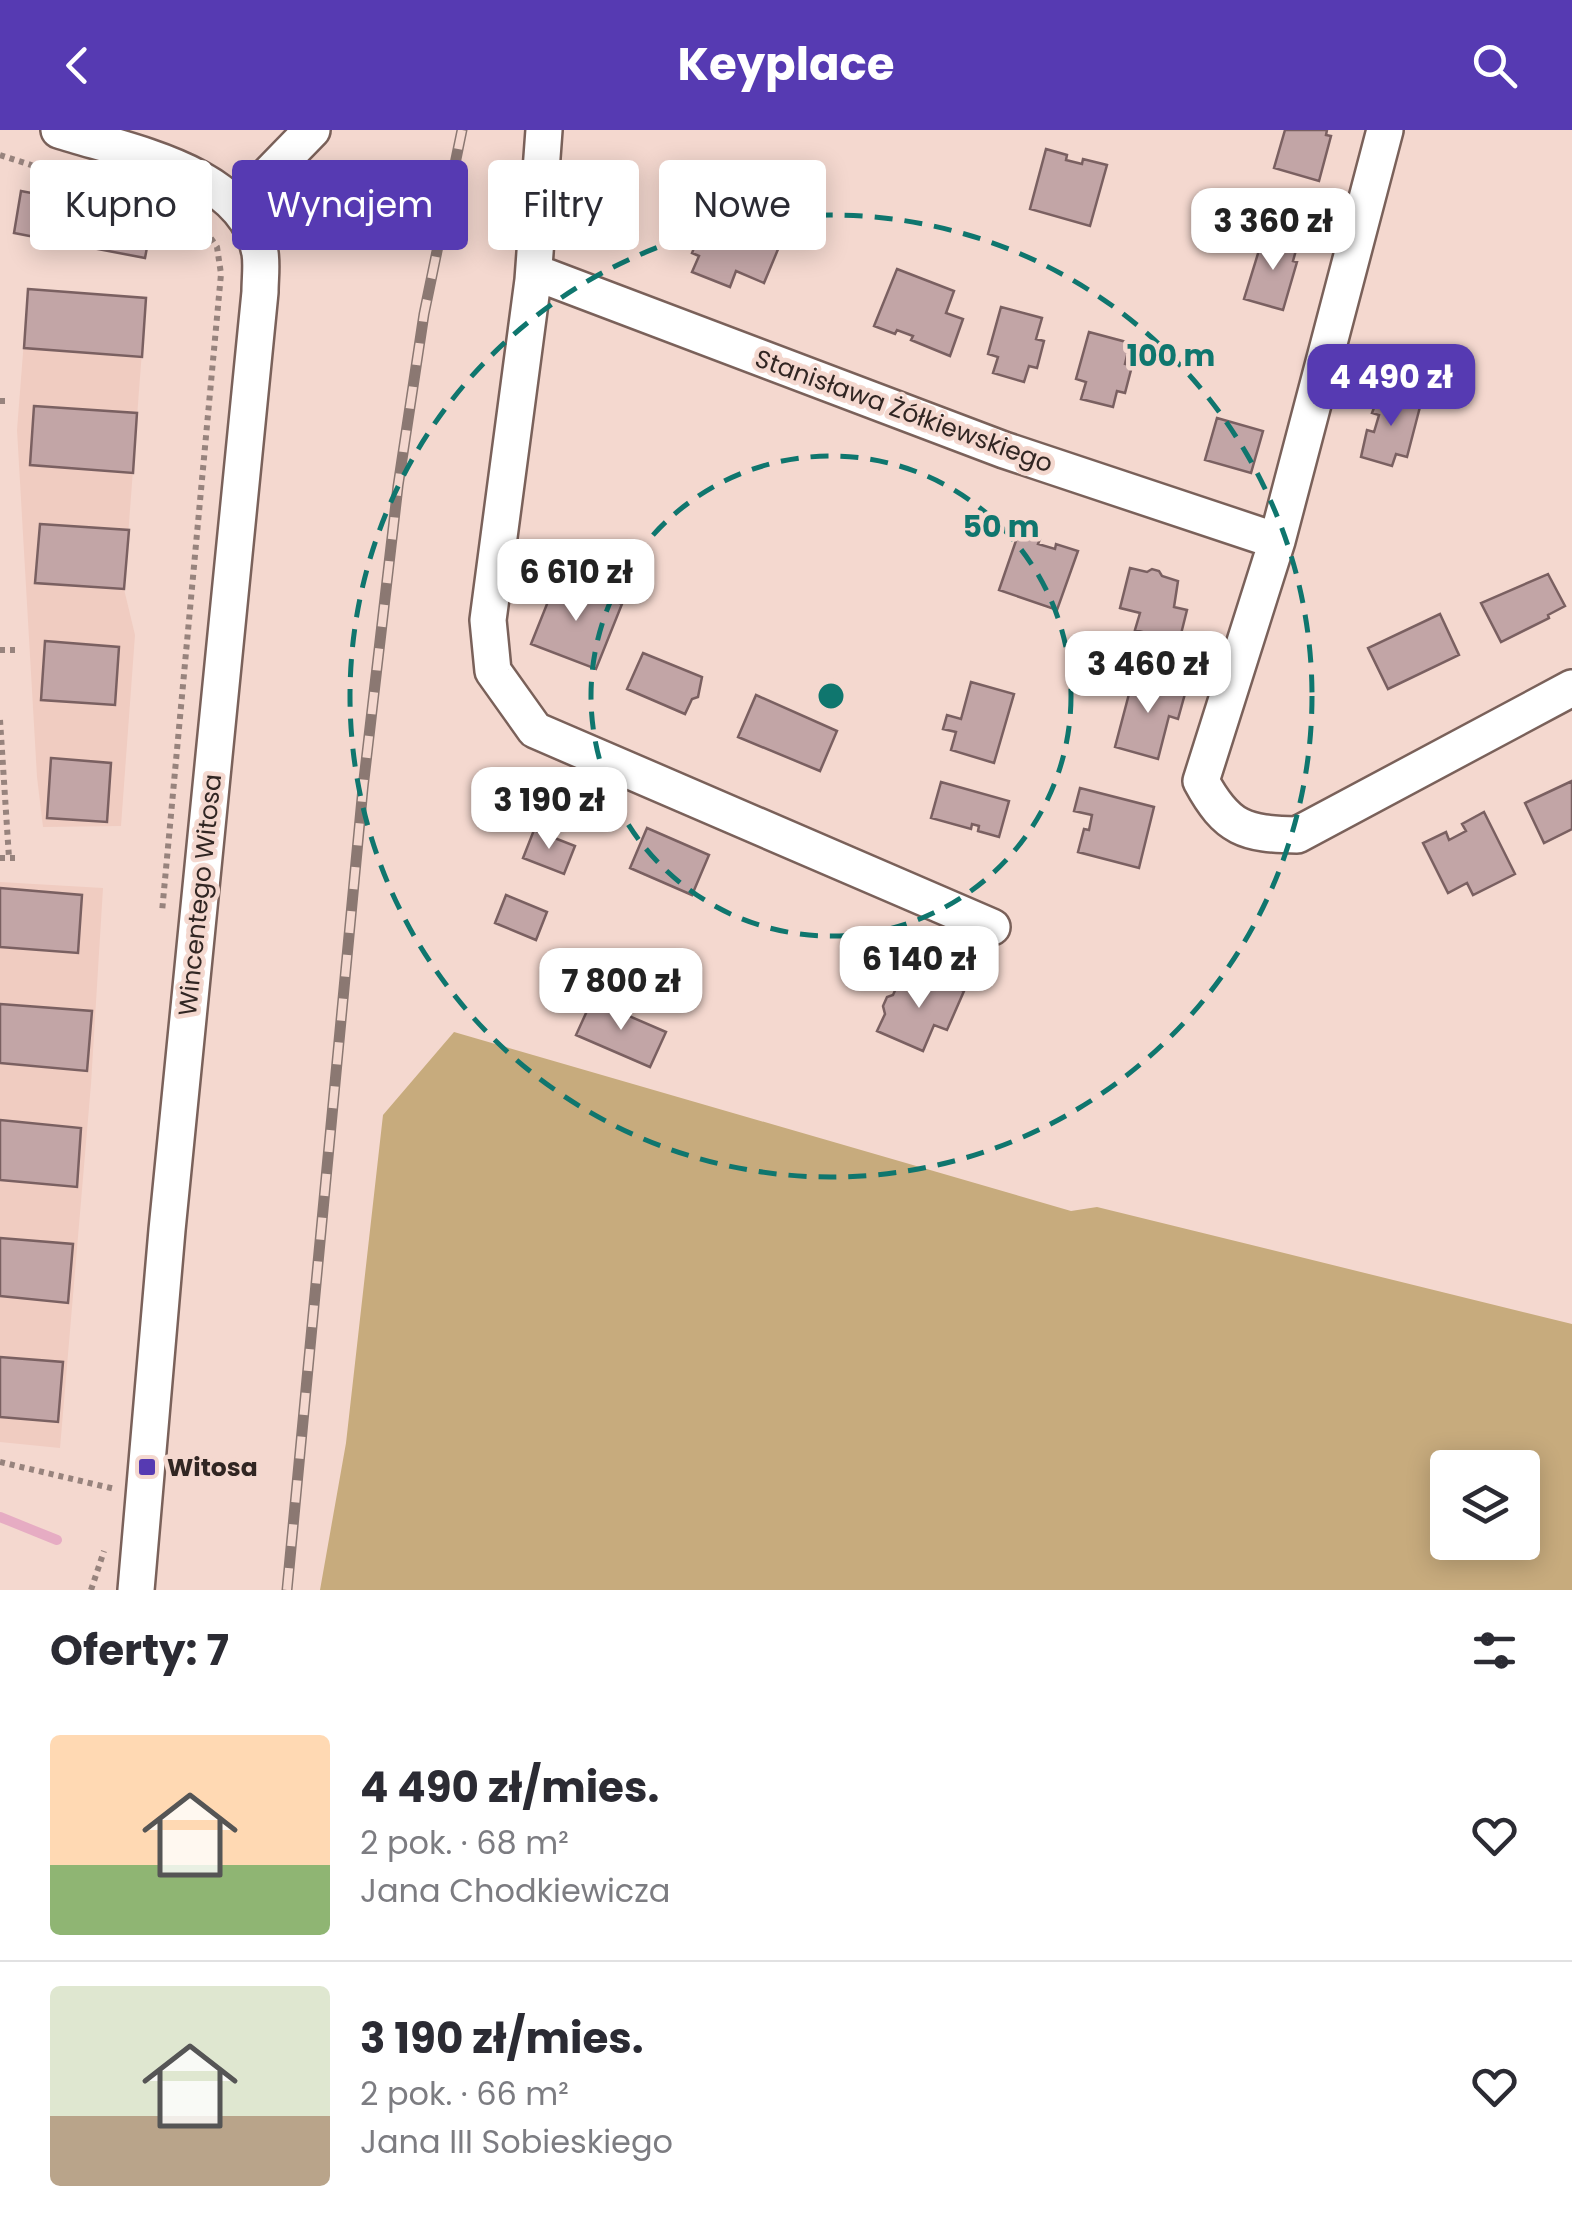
<!DOCTYPE html>
<html lang="pl">
<head>
<meta charset="utf-8">
<style>
  body { margin:0; font-family:Poppins,sans-serif; background:#f7f7f7; color:#2b2b33; height:100vh; display:flex; flex-direction:column; font-size:38px; white-space:nowrap }
  * { box-sizing:border-box; margin:0 }
  p { font-size:32px; color:#7c7c81 }
  .icon { flex:none; width:55px; height:55px; fill:none; stroke:currentColor; stroke-width:2; stroke-linecap:round; stroke-linejoin:round }
  .map { position:relative; height:1460px; overflow:hidden }
  .panel { display:flex; flex-direction:column; background:#fff; flex:1 }
  .panel>* { flex:none }
  .guide { position:absolute; left:30px; top:30px; width:1000px; height:90px; display:flex; gap:20px }
  .tools { position:absolute; left:1430px; top:1320px; display:grid; gap:20px }
  .tools a { display:grid; place-items:center; width:110px; height:110px; border-radius:10px; background:#fff; box-shadow:0 5px 25px #0003; font-size:50px }
  .price { position:absolute; translate:-50% -85px; padding:0 22px; border-radius:20px; background:#fff; color:#222; font-size:32px; line-height:65px; filter:drop-shadow(0 2px 5px #0008) }
  .price::after { content:''; position:absolute; left:50%; top:60px; width:30px; height:22px; margin-left:-15px; background:inherit; clip-path:polygon(0 0,100% 0,50% 100%) }
  .price.current { background:#563ab2; color:#fff }
  ul { padding:0; list-style:none }
  li { display:flex; align-items:center; gap:30px; height:250px; padding:0 50px }
  li+li { border-top:2px solid #e1e1e2 }
  li span { display:grid; place-items:center; flex:none; width:280px; height:200px; border-radius:10px; color:#555 }
  li>.icon { margin-inline-start:auto }
  span .icon { width:120px; height:120px; fill:#fffc; stroke-width:1 }
  li b { font-size:42px }
  h2 { display:flex; justify-content:space-between; align-items:center; height:120px; padding:0 50px; font-size:42px }
  .tag { padding:0 35px; border-radius:10px; background:#fff; box-shadow:0 5px 25px #0003; font-size:35px; line-height:90px }
  .tag.current { background:#563ab2; color:#fff }
  header { display:flex; justify-content:space-between; align-items:center; height:130px; padding:0 50px; background:#563ab2; color:#fff; font-size:45px; font-weight:700 }
  .map>svg:first-child { display:block }
  .built { fill:#f0ccc1 }
  .green { fill:#c7ab7d; fill-rule:evenodd }
  .lines { fill:none; stroke-linecap:round; stroke-linejoin:round }
  .stream { stroke:#e6acc3; stroke-width:10 }
  .building { fill:#c2a5a6; stroke:#7a6061; stroke-width:2.5 }
  .minor-casing { stroke:#7a615a; stroke-width:40 }
  .path { stroke:#97837d; stroke-width:6; stroke-dasharray:5 5; stroke-linecap:butt }
  .minor { stroke:#fff; stroke-width:35 }
  .rail-casing { stroke:#8b7872; stroke-width:11 }
  .rail { stroke:#f4d8cf; stroke-width:8; stroke-dasharray:22; stroke-linecap:butt }
  .ring { fill:none; stroke:#0f766e; stroke-width:5; stroke-dasharray:18 12 }
  .poi-dot { fill:#563ab2; stroke:#f4d8cf; stroke-width:4 }
  .labels { text-anchor:middle; dominant-baseline:central; stroke-width:9; stroke-linejoin:round; paint-order:stroke }
  .street-label { font-size:25px; fill:#312623; stroke:#f4d8cf }
  .poi-label { font-size:25px; font-weight:bold; fill:#312623; stroke:#f4d8cf; text-anchor:start }
  .centre { fill:#0f766e; stroke:#f4d8cf; stroke-width:5 }
  .ring-label { font-size:30px; text-anchor:middle; font-weight:bold; fill:#0f766e; stroke:#f4d8cf; stroke-width:9; stroke-linejoin:round; paint-order:stroke }
</style>
</head>
<body>
<header><svg class="icon" aria-label="back" viewBox="0 0 24 24"><path d="M15 5l-7 7 7 7"/></svg>Keyplace<svg class="icon" aria-label="search" viewBox="0 0 24 24"><circle cx="10" cy="10" r="6"/><path d="M15 15l6 6"/></svg></header>
<div class="map">
<svg width="1572" height="1460" viewBox="0 0 1572 1460">
  <rect width="100%" height="100%" fill="#f4d8cf"/>
  <path class="built" d="M28,159L146,168L124,459L135,505L121,696L43,697L37,647L17,300Z
    M0,752L103,758L91,954L60,1318L0,1312Z"/>
  <path class="green" d="M454,902L1071,1081L1097,1077L1572,1194V1460H320L346,1313L383,985ZM1448,1338H1522V1412H1448Z"/>
  <g class="lines">
    <path class="stream" d="M0,1387L57,1410"/>
  </g>
  <path class="building" d="M1285,0H1327L1326,5L1331,6L1319,51L1274,38Z
    M1046,19L1067,25L1066,30L1082,34L1083,29L1107,35L1090,96L1030,79Z
    M21,61L47,66L40,108L14,103Z
    M47,66L73,72L76,77L152,91L145,128L40,108Z
    M713,70L786,100L764,153L736,141L730,157L692,142L699,126L692,123Z
    M1264,104L1298,113L1293,131L1297,132L1283,180L1244,169Z
    M897,139L954,161L946,183L963,189L950,226L911,210L913,206L897,200L895,204L874,196Z
    M28,159L146,168L142,227L24,218Z
    M1001,177L1042,188L1036,209L1044,211L1037,238L1029,236L1024,252L993,243L998,227L988,224Z
    M1089,202L1130,213L1125,234L1132,236L1125,263L1117,261L1113,277L1081,269L1086,252L1076,249Z
    M1380,262L1421,273L1407,327L1396,324L1392,336L1361,327L1367,300L1374,302L1379,285L1372,283Z
    M34,276L137,283L133,343L30,335Z
    M1217,288L1263,301L1251,343L1205,330Z
    M40,394L129,400L124,459L35,453Z
    M1019,402L1040,409L1038,414L1055,419L1056,414L1078,421L1057,480L999,460Z
    M1130,438L1147,442L1152,439L1159,441L1162,446L1178,451L1174,477L1187,480L1179,512L1135,500L1140,483L1120,478Z
    M1548,444L1565,476L1548,485L1549,488L1501,512L1481,473Z
    M557,449L622,474L596,539L531,514Z
    M1440,484L1459,525L1388,559L1368,518Z
    M45,511L119,517L115,575L41,570Z
    M643,523L702,547L698,567L692,569L685,584L627,559Z
    M1134,545L1186,560L1178,589L1169,586L1158,629L1115,617Z
    M971,552L1014,564L994,633L951,620L956,602L943,599L947,585L961,589Z
    M756,565L837,601L820,641L738,607Z
    M51,628L111,633L107,692L47,688Z
    M1572,651V699L1544,713L1525,673Z
    M941,652L1009,671L999,707L978,701L979,696L972,694L971,699L931,688Z
    M1080,658L1154,677L1139,738L1078,722L1084,699L1089,700L1092,685L1074,681Z
    M1484,682L1515,744L1473,765L1467,753L1448,763L1423,713L1446,702L1449,710L1466,701L1462,694Z
    M647,698L709,725L692,765L630,738Z
    M534,700L575,716L564,744L523,728Z
    M0,758L82,765L78,823L0,817Z
    M506,765L547,782L536,810L495,793Z
    M901,847L928,858L934,847L964,861L947,900L934,895L923,921L877,901L885,884L883,876L887,867L893,865Z
    M592,870L666,902L650,937L576,905Z
    M0,874L92,881L87,941L0,933Z
    M0,990L81,998L77,1057L0,1050Z
    M0,1108L73,1114L68,1173L0,1166Z
    M0,1227L63,1232L58,1292L0,1287Z"/>
  <g class="lines">
    <defs>
      <path id="minor" d="M59,0C126,22 246,41 260,123C262,135 260,149 260,162L167,1100L136,1460
        M544,0L533,150L488,490L493,541L535,600L992,797
        M1385,0L1277,411L1201,651C1227,699 1245,704 1297,705L1572,558
        M238,76L312,0
        M534,142L1004,320L1277,411"/>
    </defs>
    <use href="#minor" class="minor-casing"/>
    <path class="path" d="M0,25L155,75L200,93L217,117L221,144L162,782
      M0,271H5
      M0,520H19
      M0,590L9,728
      M0,728H16
      M0,1332L115,1359
      M91,1460L104,1421"/>
    <use href="#minor" class="minor"/>
    <defs>
      <path id="rail" d="M287,1460L363,658L398,356L424,184L462,0"/>
    </defs>
    <use href="#rail" class="rail-casing"/>
    <use href="#rail" class="rail"/>
  </g>
  <g class="ring">
    <circle cx="831" cy="566" r="240"/>
    <circle cx="831" cy="566" r="481"/>
  </g>
  <rect class="poi-dot" x="137" y="1327" width="20" height="20" rx="5"/>
  <g class="labels">
    <g class="street-label">
      <text transform="translate(904 281) rotate(20)">Stanisława Żółkiewskiego</text>
      <text transform="translate(200 765) rotate(-84)">Wincentego Witosa</text>
    </g>
    <g class="poi-label">
      <text x="167" y="1337">Witosa</text>
    </g>
  </g>
  <circle cx="831" cy="566" r="15" class="centre"/>
  <g class="ring-label">
    <text x="1171" y="236">100 m</text>
    <text x="1001" y="407">50 m</text>
  </g>
</svg>
<div class="tools">
<a><svg class="icon" aria-label="layers" viewBox="0 0 24 24"><path d="M12 4l9 5-9 5-9-5zM3 14l9 5 9-5"/></svg></a>
</div>
<b class="price" style="left:1273px;top:143px">3 360 zł</b>
<b class="price current" style="left:1391px;top:299px">4 490 zł</b>
<b class="price" style="left:576px;top:494px">6 610 zł</b>
<b class="price" style="left:1148px;top:586px">3 460 zł</b>
<b class="price" style="left:549px;top:722px">3 190 zł</b>
<b class="price" style="left:919px;top:881px">6 140 zł</b>
<b class="price" style="left:621px;top:903px">7 800 zł</b>
<div class="guide">
<a class="tag">Kupno</a>
<a class="tag current">Wynajem</a>
<a class="tag">Filtry</a>
<a class="tag">Nowe</a>
</div>
</div>
<section class="panel">
<h2>Oferty: 7<svg class="icon" aria-label="filters" viewBox="0 0 24 24"><path d="M4 7h16M4 17h16"/><circle cx="9" cy="7" r="2"/><circle cx="15" cy="17" r="2"/></svg></h2>
<ul>
<li><span style="background:linear-gradient(#ffd9b3 65%,#8fb573 0)"><svg class="icon" aria-label="home" viewBox="0 0 24 24"><path d="M3 11l9-7 9 7M6 9v11h12V9"/></svg></span><div><b>4 490 zł/mies.</b><p>2 pok. · 68 m²</p><p>Jana Chodkiewicza</p></div><svg class="icon" aria-label="heart" viewBox="0 0 24 24"><path d="M12 20l-8-8c-3-5 5-10 8-4 3-6 11-1 8 4z"/></svg></li>
<li><span style="background:linear-gradient(#dfe7d0 65%,#b9a48a 0)"><svg class="icon" aria-label="home" viewBox="0 0 24 24"><path d="M3 11l9-7 9 7M6 9v11h12V9"/></svg></span><div><b>3 190 zł/mies.</b><p>2 pok. · 66 m²</p><p>Jana III Sobieskiego</p></div><svg class="icon" aria-label="heart" viewBox="0 0 24 24"><path d="M12 20l-8-8c-3-5 5-10 8-4 3-6 11-1 8 4z"/></svg></li>
</ul>
</section>
</body>
</html>
